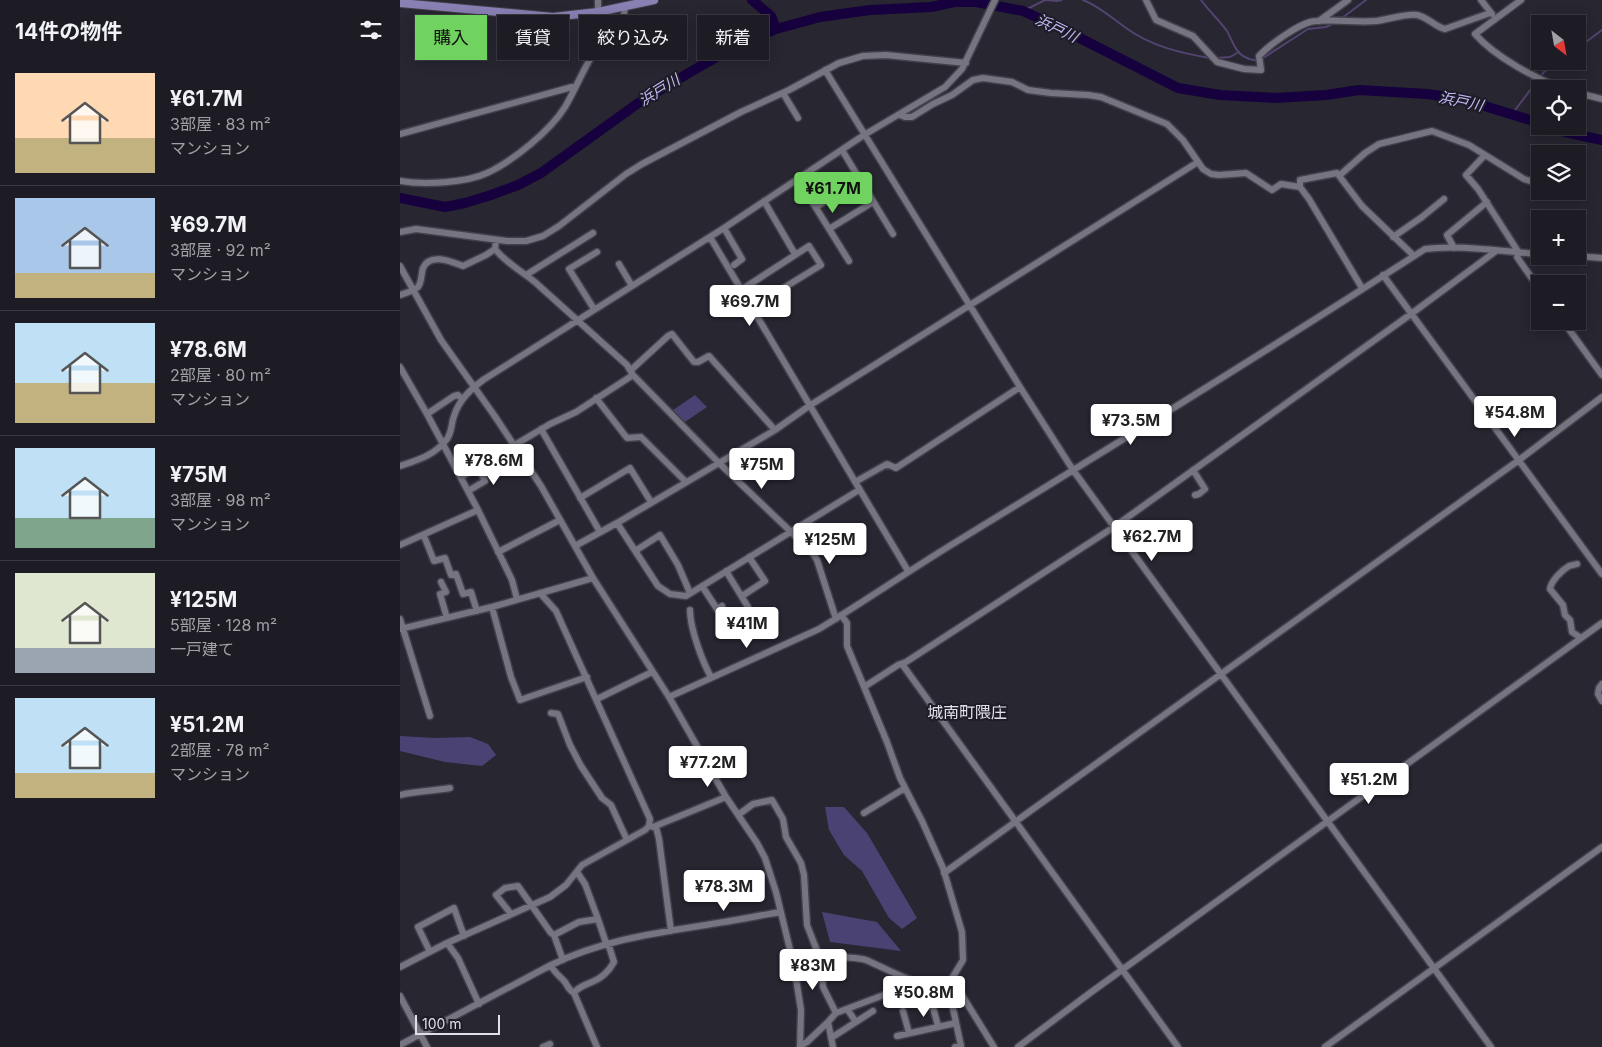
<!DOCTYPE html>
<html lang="ja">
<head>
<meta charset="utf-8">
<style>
  body { margin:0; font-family:Inter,"Noto Sans JP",sans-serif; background:#25252d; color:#f1f3f6; height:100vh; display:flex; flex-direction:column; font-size:19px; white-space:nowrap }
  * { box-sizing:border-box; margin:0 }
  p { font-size:16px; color:#a0a1a7 }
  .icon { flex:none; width:28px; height:28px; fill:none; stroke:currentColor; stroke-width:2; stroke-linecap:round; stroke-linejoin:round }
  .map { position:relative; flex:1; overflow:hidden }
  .panel { display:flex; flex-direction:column; background:#1d1c25; width:400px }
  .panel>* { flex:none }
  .banner { position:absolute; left:15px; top:15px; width:475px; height:45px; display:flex; gap:10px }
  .needle { width:32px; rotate:149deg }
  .fabs { position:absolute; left:1131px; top:15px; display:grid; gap:10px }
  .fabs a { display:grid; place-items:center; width:55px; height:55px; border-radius:0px; background:#1d1c25; box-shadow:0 2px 12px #0003,0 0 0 1px #3b3a42; font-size:25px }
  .scale { position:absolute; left:15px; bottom:12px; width:85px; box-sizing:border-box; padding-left:5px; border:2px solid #e1e0e7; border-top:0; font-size:14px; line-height:18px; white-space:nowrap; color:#e1e0e7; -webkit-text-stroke:4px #1e1c27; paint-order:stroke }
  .price { position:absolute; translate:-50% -42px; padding:0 11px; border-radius:5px; background:#fff; color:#222; font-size:16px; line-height:32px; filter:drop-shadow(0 1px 2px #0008) }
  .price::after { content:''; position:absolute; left:50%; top:30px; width:15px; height:11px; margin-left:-8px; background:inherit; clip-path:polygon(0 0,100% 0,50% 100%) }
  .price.selected { background:#70d35f; color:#111 }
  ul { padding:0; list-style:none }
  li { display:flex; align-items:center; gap:15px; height:125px; padding:0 15px }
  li+li { border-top:1px solid #3b3a42 }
  li span { display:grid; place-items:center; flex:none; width:140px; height:100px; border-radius:0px; color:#555 }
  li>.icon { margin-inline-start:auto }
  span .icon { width:60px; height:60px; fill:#fffc; stroke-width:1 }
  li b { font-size:21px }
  h2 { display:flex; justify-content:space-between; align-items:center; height:60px; padding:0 15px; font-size:21px }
  .chip { padding:0 18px; border-radius:0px; background:#1d1c25; box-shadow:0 2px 12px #0003,0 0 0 1px #3b3a42; font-size:18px; line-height:45px }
  .chip.selected { background:#70d35f; color:#111 }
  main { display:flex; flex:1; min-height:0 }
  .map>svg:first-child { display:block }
  .green { fill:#4b4274 }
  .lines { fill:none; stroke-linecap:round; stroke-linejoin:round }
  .stream { stroke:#534370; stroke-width:2 }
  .river { stroke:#16003d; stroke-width:10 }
  .minor-casing { stroke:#42414a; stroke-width:9 }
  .major-casing { stroke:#42414a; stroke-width:10 }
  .minor { stroke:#767481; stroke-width:6 }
  .major { stroke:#8980b4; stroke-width:8 }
  .labels { text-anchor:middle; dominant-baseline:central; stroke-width:4; stroke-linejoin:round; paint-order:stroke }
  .water-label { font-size:15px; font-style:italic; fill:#c3bbf7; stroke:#1e1c27 }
  .quarter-label { font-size:16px; fill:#e1e0e7; stroke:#1e1c27 }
</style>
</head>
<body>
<main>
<section class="panel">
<h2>14件の物件<svg class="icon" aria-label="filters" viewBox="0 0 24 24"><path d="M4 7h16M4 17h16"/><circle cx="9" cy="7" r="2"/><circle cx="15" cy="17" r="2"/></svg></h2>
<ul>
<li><span style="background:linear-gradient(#ffd9b3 65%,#c2b280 0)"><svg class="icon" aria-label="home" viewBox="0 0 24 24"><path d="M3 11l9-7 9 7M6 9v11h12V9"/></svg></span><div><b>¥61.7M</b><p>3部屋 · 83 m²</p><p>マンション</p></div></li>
<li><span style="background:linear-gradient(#a9c7e8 75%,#c2b280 0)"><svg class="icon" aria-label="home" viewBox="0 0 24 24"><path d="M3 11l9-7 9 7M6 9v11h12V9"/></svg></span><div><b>¥69.7M</b><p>3部屋 · 92 m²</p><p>マンション</p></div></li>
<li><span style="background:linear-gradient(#bfe0f5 60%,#c2b280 0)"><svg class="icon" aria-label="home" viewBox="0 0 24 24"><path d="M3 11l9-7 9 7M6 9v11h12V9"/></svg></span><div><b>¥78.6M</b><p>2部屋 · 80 m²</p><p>マンション</p></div></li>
<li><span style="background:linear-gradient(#bfe0f5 70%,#7fa58c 0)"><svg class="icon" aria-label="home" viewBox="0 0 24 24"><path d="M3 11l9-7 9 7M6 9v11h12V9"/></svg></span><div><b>¥75M</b><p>3部屋 · 98 m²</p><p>マンション</p></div></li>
<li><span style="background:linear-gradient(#dfe7d0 75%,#9aa5b1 0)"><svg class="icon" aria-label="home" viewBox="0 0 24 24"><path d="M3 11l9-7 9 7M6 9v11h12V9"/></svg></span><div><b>¥125M</b><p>5部屋 · 128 m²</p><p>一戸建て</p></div></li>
<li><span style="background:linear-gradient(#bfe0f5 75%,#c2b280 0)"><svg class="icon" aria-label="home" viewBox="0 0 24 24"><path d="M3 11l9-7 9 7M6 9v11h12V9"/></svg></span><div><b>¥51.2M</b><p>2部屋 · 78 m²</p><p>マンション</p></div></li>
</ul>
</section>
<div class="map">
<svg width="1202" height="1047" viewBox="0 0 1202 1047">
  <rect width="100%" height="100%" fill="#272631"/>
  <path class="green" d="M295,395L307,407L282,424L270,412Z
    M0,736L35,738L70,737L88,744L96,755L82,766L45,762L0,751Z
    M425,807H444L467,833L517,918L502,929L489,918L462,871L444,855L429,830Z
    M422,912L477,922L501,951L430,942Z"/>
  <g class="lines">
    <path class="stream" d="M683,0C699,6 712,18 726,28C751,46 780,53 810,58
      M801,0C809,11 819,20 827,31C832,39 835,53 845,57C849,59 855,61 860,60L908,29L926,27L934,23
      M623,11L645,0L657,1L662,0
      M942,18L966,0
      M1178,48L1202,30
      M815,58L830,57L839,52
      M1112,114L1144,72L1159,61"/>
    <path class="river" d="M352,0L371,16L376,29
      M1149,126L1165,132L1202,140
      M0,198L45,207L65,203L91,195L118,185L141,173L237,104L287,74L334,47L376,29L420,17L470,10L531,7L554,2H576L623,11L658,27L778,88L820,95L875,98L926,95L959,90L1027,94L1062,99L1140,123"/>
    <defs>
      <path id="minor" d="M198,0V12
        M746,0L756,20L793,36L817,62L844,69L861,70L859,56C869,45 896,26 910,22C929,18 955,23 976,21C987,20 1006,13 1017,15C1028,17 1035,27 1045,29L1090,13
        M1081,0L1092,14
        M1121,0L1075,34C1095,57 1135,78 1163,89
        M919,21L948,0
        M425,70L620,387L673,470L1091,1047
        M383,93L398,118
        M1178,93L1202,99
        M500,115L505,117H512L533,104L552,95L573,80L583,78L612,82L628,90L651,93L688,95L701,97L767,124L783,140L803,169L811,174L819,175L846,173L872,190L881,184L900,187L909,199L962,288
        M0,134L172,87L175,88
        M442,150L493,234
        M1084,156L1066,175L1078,189L1119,253L1117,257L1140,290
        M940,175L965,153L979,144L1032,131L1069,145L1124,179L1140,184
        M398,179L449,261
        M0,181C23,185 66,183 87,173C113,161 150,131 165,107C175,90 182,72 192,56C199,45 220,26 223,18C225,14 224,10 225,6
        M900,187V180L937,173L962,206L1014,256
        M364,201L395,254
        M416,207L459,179
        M324,228L342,259L334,265
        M429,229L473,202
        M0,232L16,229L107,241H126L143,236L159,226L226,174L242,164L341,112L389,90L439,63L463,56L486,55L566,63
        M310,237L508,571
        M993,237L1022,217L1044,199
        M96,240L95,249C107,264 122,271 136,283L227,365L233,375L319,463L412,552L417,560L436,619
        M1054,248L1047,235L1087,202
        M1176,256L1202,258
        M219,264L232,286
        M0,266L41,340L94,415L141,486L193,578L269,697L326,797L357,843L365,858L376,892L394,966L401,1010L400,1047
        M126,275L193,233
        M983,275L1202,574
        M341,290L409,246L421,265L351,308
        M0,295C6,293 13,291 18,287C22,282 21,274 23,268C30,252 52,262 63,266L86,255L95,249
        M194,309L169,269L197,252
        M1163,321L1202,375
        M0,367L27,414L78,510L112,580L117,599
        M231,370L268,336L272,334L294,362H298L309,356L375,430
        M196,398L227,438L241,437L286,482
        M27,414L54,396L58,395L62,399
        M141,429L200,532
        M0,466C18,460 35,455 47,439C52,432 51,424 54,416C59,400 70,390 83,380L324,228L464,135L545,87L562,69L595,0
        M793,470L805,489L799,494L795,495
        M61,477L150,424L176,412L233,375
        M455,482L487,464L496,468L620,387
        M68,491L85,481L78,467
        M180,498L230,468L251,502
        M217,523L258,586L270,594L286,596L459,490
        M24,536L34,561L45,558L51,575L56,574L63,594L71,592L77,611
        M0,545L78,510
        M175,546L217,523L319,463L375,430L409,406L798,162
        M235,551L260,535L278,565L290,593
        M98,552L160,520
        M1177,564C1174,565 1171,565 1169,566C1162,570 1151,581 1150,589L1163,605L1165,615L1170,620L1172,632L1181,638
        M326,571L348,607
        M41,582L46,592L40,594L47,618
        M302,586L317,609L322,606
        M342,596L365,581L349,557
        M92,607L111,677L120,700L187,677
        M290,610C290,628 302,661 311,677
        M0,619L30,716
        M0,629L92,607L193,578
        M502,664L778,1047
        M1202,684L1199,688L1198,694L1202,701
        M464,687L498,665L506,662L714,527L1011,314L1096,251
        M269,697L419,629C465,601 510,570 556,542C713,446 870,349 1025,249C1060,244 1103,252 1140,254
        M197,699L252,672
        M151,713L158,714L170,745L181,766L202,798L211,805L227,840
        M0,795C17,791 33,791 50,788
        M464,813L505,788
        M338,815L353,804L372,800L383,819L386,837L401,863L404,875L407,925L421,961L423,987L436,1013L428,1022
        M253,827L326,797
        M256,827L259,839L271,931
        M177,872L185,884L198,919
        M544,873L1119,460L1202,397
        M111,914L96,895L105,888L118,886L151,933L154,935L179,922L198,919L206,943
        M154,935L163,960
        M47,943L58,958L79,1004
        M30,952L18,927L54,908L64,936
        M151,965C154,973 160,976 165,982C168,987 169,990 174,993L197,1047
        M394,966C416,962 439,954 462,959C468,960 474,964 479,966C501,976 524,989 548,985L563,960L562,932L543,868L522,821L500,778L487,742L447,646V623L441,615
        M0,967L47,943L150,897L166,885L182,865L245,830L249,826L250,819L156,611L140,593
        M552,979L594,1047
        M548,985L561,1046L555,1047
        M174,993C178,987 185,985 192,982C202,978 209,971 214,962L208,943
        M0,996L27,1047
        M530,996L538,1026
        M447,1009L456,1022
        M503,1011L509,1033
        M436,1013L497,990L513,981
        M497,1036L556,1023
        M431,1038L473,1011
        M0,1045L151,965C206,938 264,932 324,922C343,919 362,915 381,912
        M400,1046L407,1042L428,1022L433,1047
        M143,1047L150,1044
        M618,1047L690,993L1202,623
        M925,1047L1202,847"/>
      <path id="major" d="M0,3L153,17L198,12L254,0"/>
    </defs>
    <use href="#minor" class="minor-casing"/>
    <use href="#major" class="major-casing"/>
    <use href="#minor" class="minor"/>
    <use href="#major" class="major"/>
  </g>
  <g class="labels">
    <g class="water-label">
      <text transform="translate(657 28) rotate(26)">浜戸川</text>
      <text transform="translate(259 90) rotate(-32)">浜戸川</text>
      <text transform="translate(1061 101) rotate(12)">浜戸川</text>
    </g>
    <g class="quarter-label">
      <text x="567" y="712">城南町隈庄</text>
    </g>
  </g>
</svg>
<div class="fabs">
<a><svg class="needle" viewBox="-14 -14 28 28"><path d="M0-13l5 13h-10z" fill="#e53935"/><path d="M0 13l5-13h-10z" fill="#a0a1a7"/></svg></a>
<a><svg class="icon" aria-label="locate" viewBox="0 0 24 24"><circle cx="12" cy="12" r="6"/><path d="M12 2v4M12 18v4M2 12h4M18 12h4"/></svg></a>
<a><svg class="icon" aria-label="layers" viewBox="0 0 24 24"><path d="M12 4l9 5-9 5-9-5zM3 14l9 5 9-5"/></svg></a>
<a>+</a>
<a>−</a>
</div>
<div class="scale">100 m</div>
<b class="price selected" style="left:433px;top:214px">¥61.7M</b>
<b class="price" style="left:350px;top:327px">¥69.7M</b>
<b class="price" style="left:1115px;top:438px">¥54.8M</b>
<b class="price" style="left:731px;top:446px">¥73.5M</b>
<b class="price" style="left:94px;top:486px">¥78.6M</b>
<b class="price" style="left:362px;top:490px">¥75M</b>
<b class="price" style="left:752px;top:562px">¥62.7M</b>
<b class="price" style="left:430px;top:565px">¥125M</b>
<b class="price" style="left:347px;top:649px">¥41M</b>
<b class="price" style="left:308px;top:788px">¥77.2M</b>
<b class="price" style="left:969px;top:805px">¥51.2M</b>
<b class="price" style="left:324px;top:912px">¥78.3M</b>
<b class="price" style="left:413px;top:991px">¥83M</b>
<b class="price" style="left:524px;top:1018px">¥50.8M</b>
<div class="banner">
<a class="chip selected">購入</a>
<a class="chip">賃貸</a>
<a class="chip">絞り込み</a>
<a class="chip">新着</a>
</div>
</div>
</main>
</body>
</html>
